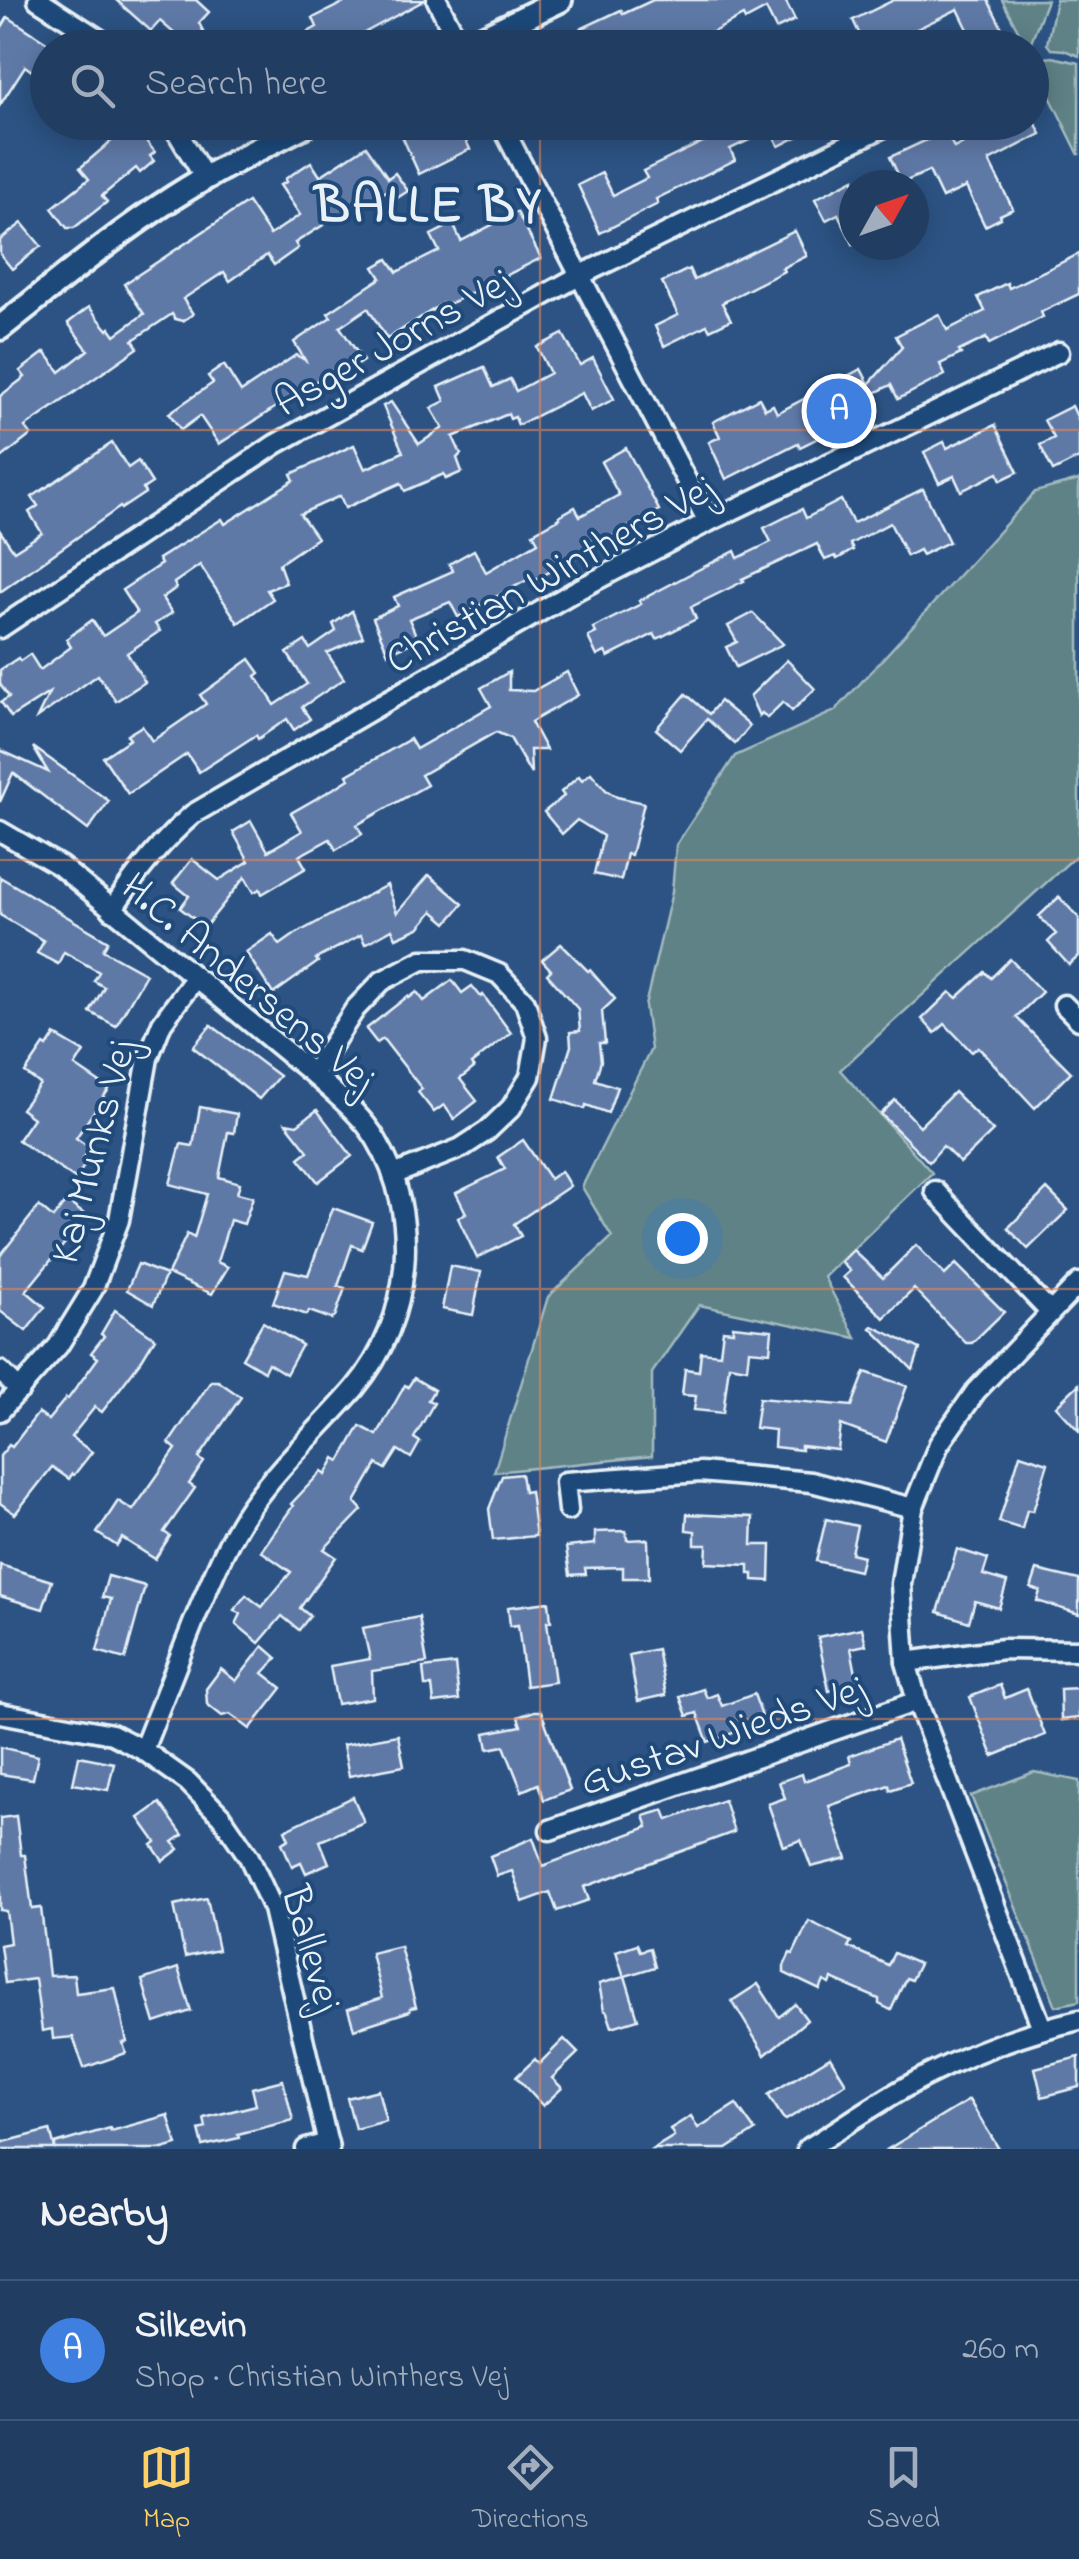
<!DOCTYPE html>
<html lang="en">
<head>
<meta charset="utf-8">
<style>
	:root { --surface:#213e62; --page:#294568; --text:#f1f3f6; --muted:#a2aebe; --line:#3e5777; --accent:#ffd166 }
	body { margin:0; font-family:"Indie Flower",sans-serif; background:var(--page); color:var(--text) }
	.compass { position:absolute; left:839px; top:170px; width:90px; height:90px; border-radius:50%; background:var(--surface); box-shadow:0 5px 25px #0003; rotate:50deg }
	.you { position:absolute; left:682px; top:1238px; width:35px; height:35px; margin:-25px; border:8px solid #fff; border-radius:50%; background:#1a73e8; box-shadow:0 0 0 15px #1a73e833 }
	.badge { display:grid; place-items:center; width:65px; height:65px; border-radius:50%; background:var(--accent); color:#fff; font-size:32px; font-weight:700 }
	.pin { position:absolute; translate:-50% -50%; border:5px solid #fff; box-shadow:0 2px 10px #0006 }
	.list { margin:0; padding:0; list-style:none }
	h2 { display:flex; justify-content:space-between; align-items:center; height:130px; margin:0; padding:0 40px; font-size:42px }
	h2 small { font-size:32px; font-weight:400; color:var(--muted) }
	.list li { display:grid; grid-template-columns:65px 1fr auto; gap:30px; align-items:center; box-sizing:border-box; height:140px; padding:0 40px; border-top:2px solid var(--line) }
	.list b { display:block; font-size:38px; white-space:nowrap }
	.list p { margin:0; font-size:32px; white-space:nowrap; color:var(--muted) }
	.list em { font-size:32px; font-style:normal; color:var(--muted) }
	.icon { flex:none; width:55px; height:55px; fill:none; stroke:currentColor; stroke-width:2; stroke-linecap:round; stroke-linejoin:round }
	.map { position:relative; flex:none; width:1079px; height:2149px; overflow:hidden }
	.search { position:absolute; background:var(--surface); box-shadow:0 5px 25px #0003; left:30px; right:30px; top:30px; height:110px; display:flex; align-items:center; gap:25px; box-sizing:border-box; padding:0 35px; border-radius:55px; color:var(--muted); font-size:38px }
	.sheet { height:270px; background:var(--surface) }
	nav { display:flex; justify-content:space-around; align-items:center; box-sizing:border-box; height:140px; border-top:2px solid var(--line); background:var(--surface); font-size:28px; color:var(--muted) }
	nav a { display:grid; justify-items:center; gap:5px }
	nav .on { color:var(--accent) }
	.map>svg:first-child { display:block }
	.green { fill:#5e8286; stroke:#a3babf; stroke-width:2.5 }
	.building { fill:#5f79a7; stroke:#e8f1f8; stroke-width:2.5 }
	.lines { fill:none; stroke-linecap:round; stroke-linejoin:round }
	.minor-casing { stroke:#e8f1f8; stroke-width:25 }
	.tertiary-casing { stroke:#e8f1f8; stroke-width:30 }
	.minor { stroke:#1f4a7a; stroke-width:18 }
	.tertiary { stroke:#1f4a7a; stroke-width:22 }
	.grid { fill:none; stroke:#e88753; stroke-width:2.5; stroke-opacity:0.55 }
	.labels { text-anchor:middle; stroke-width:8; stroke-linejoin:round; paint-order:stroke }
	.street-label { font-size:42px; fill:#e8f1f8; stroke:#1f4a7a }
	.district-label { font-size:52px; font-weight:bold; letter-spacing:2.5px; fill:#e8f1f8; stroke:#1f4a7a }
</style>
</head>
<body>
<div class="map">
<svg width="1079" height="2149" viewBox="0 0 1079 2149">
	<rect width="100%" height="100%" fill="#2c5383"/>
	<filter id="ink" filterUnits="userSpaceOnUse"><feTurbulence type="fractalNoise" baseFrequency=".01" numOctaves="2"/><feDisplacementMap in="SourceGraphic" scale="20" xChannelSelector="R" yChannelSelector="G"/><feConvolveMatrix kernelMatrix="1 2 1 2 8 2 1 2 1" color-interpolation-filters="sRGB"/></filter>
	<g filter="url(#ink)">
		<g class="green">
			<polygon points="1002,0 1047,0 1029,47 1027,47"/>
			<polygon points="1056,0 1078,0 1079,56 1064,50 1051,49 1047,44"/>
			<polygon points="1052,57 1079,63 1079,155 1032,60"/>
			<polygon points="1079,480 1079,853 840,1070 932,1173 824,1277 856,1338 699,1305 652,1373 652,1456 494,1472 548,1297 612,1237 582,1187 651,1049 645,1006 672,892 676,845 735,756 835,711 1035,492"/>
			<polygon points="1034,1772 1079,1781 1079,2001 1056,2006 971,1796"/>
		</g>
		<g class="building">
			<polygon points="116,0 196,0 209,12 199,23 212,48 191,48 160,21 151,31"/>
			<polygon points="349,0 425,0 364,33 371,48 279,48 317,27 313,18"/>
			<polygon points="653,0 785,0 795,20 776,29 766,9 745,20 743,16 683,48 587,48 578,30 621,10 623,14"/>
			<polygon points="894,0 988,0 1012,48 977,48 958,9 911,32 912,35 899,42 901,48 866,48 853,20"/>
			<polygon points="8,17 48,43 48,83 25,66 0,105 0,30"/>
			<polygon points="104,122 130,122 155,152 150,156 154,161 140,173 136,168 102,196 107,202 74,228 67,228 52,208 89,179 80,168 116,137"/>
			<polygon points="427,122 456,122 470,149 419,174 402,136"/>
			<polygon points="722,122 826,122 779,146 770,130 730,149 735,160 656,199 658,204 600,233 578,185 602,173 613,195 647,178 643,171 707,140 703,132"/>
			<polygon points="1002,122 1035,122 1041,134 989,161 1013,209 1000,215 1001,218 985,226 966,187 942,198 929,171 902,183 890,157 946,131 954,148"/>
			<polygon points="366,146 388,178 395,173 408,191 394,200 388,190 347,217 344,212 295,243 298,248 274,265 267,255 230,281 224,272 183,299 193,314 183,321 175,319 172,314 133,340 138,348 25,427 31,435 0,459 0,396 25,377 20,371 45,352 60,372 88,350 68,323 89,307 108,330 110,328 115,335 144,314 124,284 248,202 270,235 300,215 280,185 286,182 285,179 311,162 320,176"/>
			<polygon points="854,179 854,246 838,214 826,220 815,199"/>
			<polygon points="517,212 541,258 443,307 442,304 387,339 368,308 340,327 363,361 339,377 333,370 219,444 200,416 181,430 169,413 213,383 208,376 224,365 241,392 296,355 305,360 294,342 331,317 328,313 381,278 374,267 388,259 397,272 439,251 431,235 453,224 461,241"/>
			<polygon points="22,223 41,246 12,269 0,254 0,240"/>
			<polygon points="795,231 807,256 782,268 784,271 722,303 731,320 710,330 707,325 664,346 655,326 678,315 662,282 689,269 694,280"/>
			<polygon points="1079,254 1079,294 1041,312 1043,317 989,344 986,338 959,351 961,354 940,364 945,375 898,399 891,385 851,405 858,418 800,447 798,443 726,479 709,442 720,437 713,422 759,398 765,409 773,405 777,413 861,369 869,384 902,347 896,336 939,314 947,330 985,311 978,297 1007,283 1009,288"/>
			<polygon points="563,334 580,365 593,358 614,399 591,411 582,393 518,425 515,417 510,419 508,414 453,437 461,454 457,458 462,472 446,479 444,474 405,491 401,483 345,508 340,496 300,514 317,538 279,564 286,583 267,590 273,599 238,623 200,565 174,583 176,588 162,598 172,613 155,624 160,631 127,653 145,682 116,701 98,675 37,718 49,693 11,717 1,702 9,697 0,684 0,670 18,658 20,661 30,654 40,670 71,647 66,639 92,620 103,636 137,613 122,590 161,564 158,559 222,519 225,524 294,480 291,474 354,445 365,469 403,452 383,406 391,402 419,444 443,428 431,408 445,401 439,387 484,367 493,387 510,379 516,391 550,373 537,347"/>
			<polygon points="1072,406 1079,421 1079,458 1053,471 1040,445 1054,438 1044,420"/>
			<polygon points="995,425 1018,472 1001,480 998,473 961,491 954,476 939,483 924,452 944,442 947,448"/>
			<polygon points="112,443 128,468 138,461 152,483 143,489 145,493 121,509 120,507 0,592 0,531 14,551 42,533 29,512 38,506 32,497"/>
			<polygon points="626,448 659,510 535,580 533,577 458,617 450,602 409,619 418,640 388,653 373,618 398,606 394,597 453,571 449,564 474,550 486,572 538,542 533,533 560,518 559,516 575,507 580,516 619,495 601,462"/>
			<polygon points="923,489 949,542 922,555 919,550 907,556 890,523 850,544 853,550 837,559 835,556 825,560 817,544 742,579 744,581 691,607 696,619 657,639 654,634 608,657 605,652 597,656 588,637 596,633 593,628 641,604 639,601 690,574 735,551 738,558 771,542 764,528 802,509 806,518 841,500 853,523"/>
			<polygon points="352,611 363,637 327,653 344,679 302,707 310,719 294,730 287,719 258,739 256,735 199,772 187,754 128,794 103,757 130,739 127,735 142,726 152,741 206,704 200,695 250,659 260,673 256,676 275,705 307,684 287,653 305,641 310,649 336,631 333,624"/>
			<polygon points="753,613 783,644 736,667 726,647 737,642 728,626"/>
			<polygon points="787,660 815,689 792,711 783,702 767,718 762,713 759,716 750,696"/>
			<polygon points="509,672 509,690 533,691 567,672 578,695 531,722 546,750 530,750 531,774 510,738 496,732 421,775 427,785 357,825 362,834 336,850 330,839 299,856 306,868 262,894 260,889 254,892 245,877 205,927 180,908 189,896 173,883 192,859 219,880 249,861 233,832 251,821 268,851 302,831 291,813 338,786 349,779 347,775 410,739 416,749 491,706 481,688"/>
			<polygon points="686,694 709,714 720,701 750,726 735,744 707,719 680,750 656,729"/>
			<polygon points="33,747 109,801 88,830 13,773 0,802 0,750 48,772"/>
			<polygon points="591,773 606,790 617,797 644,803 631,855 627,854 621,880 594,874 603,836 577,820 562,834 544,812 564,796 561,792 579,776 582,780"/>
			<polygon points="429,875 463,904 447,923 433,911 419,928 396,938 392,929 365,944 361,935 316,959 318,962 273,994 246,952 272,934 280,945 297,933 387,885 397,913"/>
			<polygon points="0,877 108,941 103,950 146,974 116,1026 90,1012 104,987 94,981 99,972 64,952 58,964 37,953 44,941 0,915"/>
			<polygon points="1059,897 1079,918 1079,956 1069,965 1048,942 1056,934 1039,916"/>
			<polygon points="561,944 588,971 590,970 615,999 602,1011 605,1043 599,1043 601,1061 595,1080 617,1087 608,1113 586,1105 585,1109 554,1099 571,1046 570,1032 580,1031 578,1009 547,974 551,970 542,960"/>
			<polygon points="1010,959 1042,992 1016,1017 1071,1072 1035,1108 978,1047 972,1052 945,1024 935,1033 922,1019 950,992 957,998 985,972 991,978"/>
			<polygon points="452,980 462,993 472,986 481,997 483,995 511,1033 471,1064 474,1068 460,1079 477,1101 454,1119 444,1105 434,1112 418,1092 422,1089 383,1039 377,1043 366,1029 408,996 409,998 417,992 424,1001"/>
			<polygon points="211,1025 279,1076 259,1099 193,1047"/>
			<polygon points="55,1035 84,1052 75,1066 109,1089 76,1138 90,1148 83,1159 87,1162 75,1179 18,1140 33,1118 21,1109 40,1084 25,1073 44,1045 47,1047"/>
			<polygon points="954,1092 993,1131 960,1163 943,1146 929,1162 881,1114 895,1100 920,1126"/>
			<polygon points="200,1107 237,1114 234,1133 228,1132 219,1177 240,1183 237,1193 253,1197 244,1224 230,1220 217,1262 228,1267 212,1294 168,1274 187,1234 194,1238 207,1194 170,1184 181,1144 193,1146"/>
			<polygon points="317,1110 352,1156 318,1182 299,1158 308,1151 286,1123 297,1125"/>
			<polygon points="523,1140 550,1179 561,1171 570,1186 514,1224 521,1236 477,1258 458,1218 466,1213 456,1193 505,1169 498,1157"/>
			<polygon points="1047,1189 1068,1210 1028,1249 1008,1228"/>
			<polygon points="66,1201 87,1216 26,1291 45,1307 26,1331 0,1311 0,1256 39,1206 53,1218"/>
			<polygon points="333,1208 372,1222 362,1249 352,1245 338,1286 345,1288 335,1317 332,1319 309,1311 307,1315 273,1303 285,1270 308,1275"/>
			<polygon points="916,1245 945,1275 956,1264 1004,1312 972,1343 966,1343 914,1289 884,1318 843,1277 850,1271 841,1262 853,1250 883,1278"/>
			<polygon points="138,1264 166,1275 153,1305 127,1290"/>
			<polygon points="450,1266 481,1272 473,1315 442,1309"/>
			<polygon points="115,1310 155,1338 143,1358 102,1412 95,1407 71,1437 92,1452 74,1475 72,1474 69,1479 52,1467 15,1514 0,1503 0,1456 9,1445 12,1447 38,1413 48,1420 66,1398 68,1399 98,1358 91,1353 104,1336 101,1334"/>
			<polygon points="263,1322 302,1345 286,1374 268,1363 264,1371 242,1358"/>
			<polygon points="733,1326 772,1330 770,1352 749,1350 747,1368 729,1365 723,1413 694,1410 696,1396 682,1395 685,1369 699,1371 701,1352 720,1354 723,1330 733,1331"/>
			<polygon points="873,1326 920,1349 913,1370 871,1328"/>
			<polygon points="865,1372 907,1386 886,1442 841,1425 838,1450 801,1446 801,1450 774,1447 775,1430 755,1428 759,1398 852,1406"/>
			<polygon points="414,1378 434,1390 428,1400 434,1403 414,1438 420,1442 411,1458 398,1450 386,1469 377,1464 355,1502 362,1510 324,1549 336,1557 300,1608 310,1616 299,1630 282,1616 259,1643 236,1624 241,1614 234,1610 246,1595 262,1607 291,1572 261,1551 293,1506 291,1504 322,1471 326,1475 335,1458 340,1461 360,1426 377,1435 405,1385 408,1387"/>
			<polygon points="211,1381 218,1381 241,1397 199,1458 204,1462 189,1484 195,1488 164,1532 170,1536 155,1559 122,1538 117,1546 97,1533 118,1501 133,1510 176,1449 169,1443"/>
			<polygon points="1079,1384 1079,1431 1056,1406"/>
			<polygon points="1020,1454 1048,1463 1033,1511 1027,1510 1022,1529 999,1522"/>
			<polygon points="521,1474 524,1492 530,1491 536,1536 493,1540 489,1509 502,1476"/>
			<polygon points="687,1514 753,1517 752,1545 771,1545 770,1581 753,1580 753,1574 749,1574 749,1565 706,1563 707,1545 695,1545 695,1531 686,1530"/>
			<polygon points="826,1519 857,1526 851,1553 863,1556 859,1571 816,1561"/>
			<polygon points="626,1531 627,1540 648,1539 649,1578 623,1578 623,1567 585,1568 586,1574 570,1575 566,1547 595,1544 595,1532"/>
			<polygon points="957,1549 988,1559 983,1575 1007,1582 999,1608 975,1601 969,1622 938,1612"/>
			<polygon points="0,1565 52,1581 43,1609 0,1596"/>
			<polygon points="1037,1570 1079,1580 1079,1614 1037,1601 1040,1591 1031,1588"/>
			<polygon points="108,1576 145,1586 125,1659 97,1651 111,1599 102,1597"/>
			<polygon points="549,1602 551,1621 547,1622 555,1682 526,1686 518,1625 510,1626 508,1607"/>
			<polygon points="419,1617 427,1663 372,1671 373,1698 337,1704 330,1666 370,1659 363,1628"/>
			<polygon points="862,1628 866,1645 851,1648 858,1684 829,1691 818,1637"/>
			<polygon points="263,1646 277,1658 263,1673 282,1688 250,1729 230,1714 222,1716 207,1704 206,1689 221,1669 236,1681"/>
			<polygon points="657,1649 666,1695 638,1701 629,1655"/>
			<polygon points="455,1664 459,1700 434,1703 432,1686 425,1686 423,1668"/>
			<polygon points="1000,1685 1005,1698 1027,1689 1045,1735 993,1756 970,1697"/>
			<polygon points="1079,1688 1079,1718 1061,1720 1060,1689"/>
			<polygon points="703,1689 707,1698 717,1694 722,1706 754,1694 764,1722 708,1742 697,1713 687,1716 680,1697"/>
			<polygon points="534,1711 541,1711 570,1790 544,1800 538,1784 522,1791 504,1746 488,1749 485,1733 521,1726 518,1717"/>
			<polygon points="398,1735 404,1766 349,1776 343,1745"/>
			<polygon points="896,1739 911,1783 890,1790 889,1785 829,1806 847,1858 811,1867 801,1840 783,1846 768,1804 785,1798 779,1782 802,1774 804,1781 851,1764 849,1756"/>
			<polygon points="0,1747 38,1756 33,1779 0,1774"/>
			<polygon points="79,1756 114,1763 108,1790 73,1784"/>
			<polygon points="353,1797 364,1822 320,1841 329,1863 306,1873 301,1862 292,1866 282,1843 289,1839 285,1830"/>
			<polygon points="724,1800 734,1832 584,1887 589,1900 557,1911 550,1892 523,1902 512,1871 497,1876 490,1856 533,1838 543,1866 648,1827 644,1816 664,1810 668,1820"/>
			<polygon points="160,1803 183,1835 173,1842 179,1849 163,1861 152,1845 156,1842 139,1818"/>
			<polygon points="16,1816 21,1855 25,1855 32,1909 41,1908 49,1976 74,1975 76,1993 115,1988 127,2042 123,2043 126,2053 84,2068 73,2037 53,2039 52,2029 42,2031 35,1979 5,1983 0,1945 10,1943 6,1911 0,1910 0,1818"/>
			<polygon points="207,1898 218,1950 185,1957 174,1905"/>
			<polygon points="809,1921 851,1942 848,1947 888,1965 894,1953 919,1964 911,1980 906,1978 891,2010 879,2004 879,1999 832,1979 830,1984 824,1981 820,1990 784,1973 784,1966 790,1953 793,1954"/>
			<polygon points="637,1944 640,1951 650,1948 655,1967 625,1976 638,2019 612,2027 607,2012 604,2010 599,1984 624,1977 616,1951"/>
			<polygon points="400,1946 416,2007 410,2008 410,2011 354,2029 348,2009 382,1998 371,1953"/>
			<polygon points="178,1968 191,2011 155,2023 142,1980"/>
			<polygon points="758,1984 779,2017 795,2004 807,2020 765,2055 732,2001"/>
			<polygon points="564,2039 578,2053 552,2078 562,2088 543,2106 516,2077 535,2059 539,2064"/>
			<polygon points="830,2057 846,2083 786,2120 783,2118 768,2095"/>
			<polygon points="1079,2057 1079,2087 1042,2097 1035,2068"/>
			<polygon points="283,2080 293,2120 238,2134 239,2138 203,2146 199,2130 206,2128 204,2118 256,2105 252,2088"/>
			<polygon points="378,2090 386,2121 355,2129 347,2098"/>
			<polygon points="969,2100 999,2149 888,2149"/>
			<polygon points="736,2104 755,2131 727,2149 653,2149 674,2136 670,2129 691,2116 698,2128"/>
			<polygon points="168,2115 177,2145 163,2149 55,2149 55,2144 110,2128 111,2131"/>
			<polygon points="50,2130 55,2149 0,2149 0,2143"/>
		</g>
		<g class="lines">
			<defs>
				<g id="minor">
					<polyline points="38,0 113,48"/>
					<polyline points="437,0 461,48"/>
					<polyline points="171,122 205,178"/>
					<polyline points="500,122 708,522"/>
					<polyline points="0,628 276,444 579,276 894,122"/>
					<path d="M0,831l60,35 253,208c22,20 47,39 63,65 46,76 36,181 -21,249 -34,40 -74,75 -105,119 -23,33 -38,72 -54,109 -18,45 -35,89 -53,134"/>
					<path d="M112,910c23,-36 50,-69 81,-96l384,-224 131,-68 351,-170"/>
					<polyline points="1064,1005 1079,1020"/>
					<polyline points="313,1074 355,1009 382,981 422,960 465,960 499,974 525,1002 537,1038 530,1077 511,1108 487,1131 461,1148 393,1175"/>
					<polyline points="935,1191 1050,1312"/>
					<polyline points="0,1371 20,1390"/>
					<polyline points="0,1411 58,1346 93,1289 119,1220 148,1058 162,1023 195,978"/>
					<polyline points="568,1510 565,1482 700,1472 811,1482 913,1508"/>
					<polyline points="906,1662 1003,1649 1079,1650"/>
					<polyline points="0,1713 112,1734 143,1750 188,1782 221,1816 249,1857 273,1909 329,2149"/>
					<polyline points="550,1830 917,1701"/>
					<polyline points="1042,2028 917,1701 906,1662 901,1584 913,1508 939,1444 976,1391 1079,1283"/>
					<polyline points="306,2149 328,2143"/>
					<path d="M807,2149c39,-24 78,-52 119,-73 49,-25 100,-44 153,-56"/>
				</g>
				<g id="tertiary">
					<polyline points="462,48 560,0"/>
					<path d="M0,328c57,-45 113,-92 174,-131 44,-28 90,-51 137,-75"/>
				</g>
			</defs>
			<use href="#minor" class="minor-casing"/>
			<use href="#tertiary" class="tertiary-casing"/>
			<use href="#minor" class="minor"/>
			<use href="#tertiary" class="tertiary"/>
		</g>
	</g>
	<path class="grid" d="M540,0v48M540,122v2027M0,430h1079M0,860h1079M0,1289h1079M0,1719h1079"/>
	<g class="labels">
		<g class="street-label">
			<text transform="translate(392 340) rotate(-29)" y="15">Asger Jorns Vej</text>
			<text transform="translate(549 572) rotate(-29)" y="15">Christian Winthers Vej</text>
			<text transform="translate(250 981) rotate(40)" y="15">H.C. Andersens Vej</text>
			<text transform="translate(91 1151) rotate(-75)" y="15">Kaj Munks Vej</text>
			<text transform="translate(722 1733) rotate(-19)" y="15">Gustav Wieds Vej</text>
			<text transform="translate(314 1948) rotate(74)" y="15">Ballevej</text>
		</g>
		<g class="district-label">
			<text x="429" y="221">BALLE BY</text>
		</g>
	</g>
</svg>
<svg class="compass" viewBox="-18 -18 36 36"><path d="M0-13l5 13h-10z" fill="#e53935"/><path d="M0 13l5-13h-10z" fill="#a2aebe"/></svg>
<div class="you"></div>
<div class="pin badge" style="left:839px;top:411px;background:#3f7fe0">A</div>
<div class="search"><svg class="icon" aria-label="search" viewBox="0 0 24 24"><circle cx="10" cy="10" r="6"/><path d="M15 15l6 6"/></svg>Search here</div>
</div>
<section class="sheet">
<h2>Nearby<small></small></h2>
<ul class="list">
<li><span class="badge" style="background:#3f7fe0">A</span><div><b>Silkevin</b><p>Shop · Christian Winthers Vej</p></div><em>260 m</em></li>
</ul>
</section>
<nav>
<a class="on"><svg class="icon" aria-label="map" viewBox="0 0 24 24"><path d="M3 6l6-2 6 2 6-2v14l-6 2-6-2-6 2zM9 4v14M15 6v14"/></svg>Map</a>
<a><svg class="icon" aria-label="directions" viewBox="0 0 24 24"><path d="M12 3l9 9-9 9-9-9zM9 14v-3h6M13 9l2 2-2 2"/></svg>Directions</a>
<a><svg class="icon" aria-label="saved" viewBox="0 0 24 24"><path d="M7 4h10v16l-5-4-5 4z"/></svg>Saved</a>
</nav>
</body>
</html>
